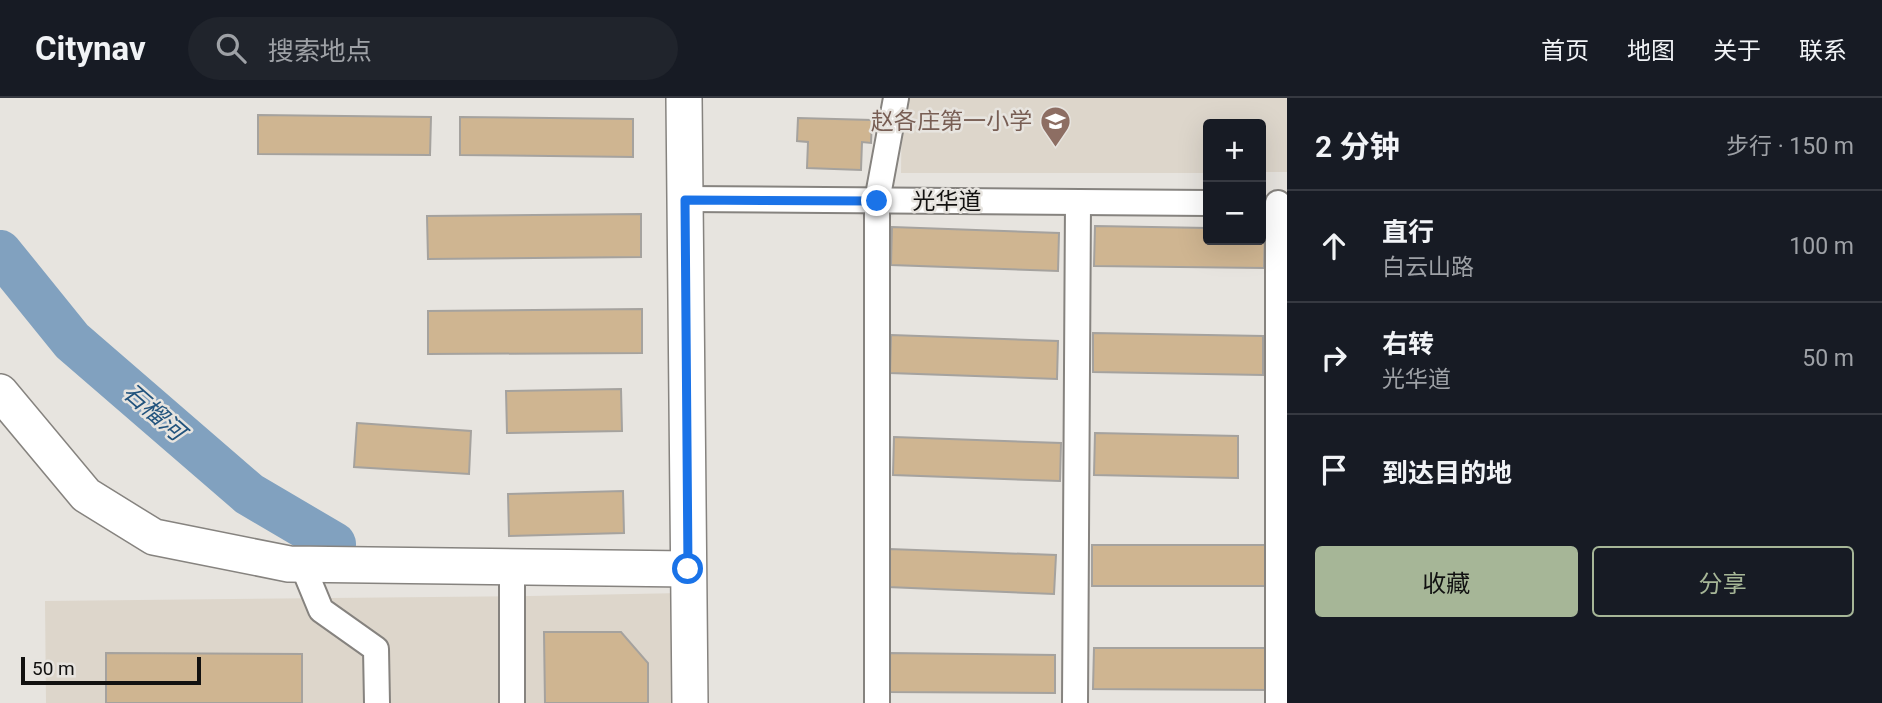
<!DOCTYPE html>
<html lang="zh">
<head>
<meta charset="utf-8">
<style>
	:root { --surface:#171b24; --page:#20242c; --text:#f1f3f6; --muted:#9ea1a6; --line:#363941; --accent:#a6b697 }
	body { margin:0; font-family:Roboto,"Noto Sans SC",sans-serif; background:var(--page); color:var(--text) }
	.controls { position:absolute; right:21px; top:21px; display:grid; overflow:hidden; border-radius:7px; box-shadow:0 7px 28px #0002 }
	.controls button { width:63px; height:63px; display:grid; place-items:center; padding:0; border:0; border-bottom:2px solid var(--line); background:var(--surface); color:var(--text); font:35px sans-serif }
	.scale { position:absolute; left:21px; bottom:18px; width:180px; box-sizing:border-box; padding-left:7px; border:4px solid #121110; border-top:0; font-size:19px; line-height:24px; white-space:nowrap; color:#121110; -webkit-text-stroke:5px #e7e4df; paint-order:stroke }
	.stop { position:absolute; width:21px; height:21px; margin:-16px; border:5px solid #1a73e8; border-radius:50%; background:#fff }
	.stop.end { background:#1a73e8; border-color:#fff; box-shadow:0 2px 7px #0008 }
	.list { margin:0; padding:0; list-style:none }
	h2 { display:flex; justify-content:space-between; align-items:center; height:91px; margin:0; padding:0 28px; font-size:30px }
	h2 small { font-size:23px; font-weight:400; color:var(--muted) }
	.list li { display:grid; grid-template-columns:46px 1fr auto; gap:21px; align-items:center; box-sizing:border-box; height:112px; padding:0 28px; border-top:2px solid var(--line) }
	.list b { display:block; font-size:26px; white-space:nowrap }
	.list p { margin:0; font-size:23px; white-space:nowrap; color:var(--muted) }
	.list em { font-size:23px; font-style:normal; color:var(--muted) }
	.actions { display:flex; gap:14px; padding:21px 28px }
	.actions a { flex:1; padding:16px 0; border:2px solid var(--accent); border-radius:7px; text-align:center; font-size:24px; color:var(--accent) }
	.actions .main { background:var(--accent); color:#111 }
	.icon { flex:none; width:38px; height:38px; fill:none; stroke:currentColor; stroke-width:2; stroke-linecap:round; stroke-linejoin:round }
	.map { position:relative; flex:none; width:1287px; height:605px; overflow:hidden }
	header { display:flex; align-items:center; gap:42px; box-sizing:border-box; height:98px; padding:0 35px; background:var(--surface); border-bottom:2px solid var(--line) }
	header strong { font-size:33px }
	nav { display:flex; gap:38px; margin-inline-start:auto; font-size:24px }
	.search { width:490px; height:63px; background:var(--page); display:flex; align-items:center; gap:18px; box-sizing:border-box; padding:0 24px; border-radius:38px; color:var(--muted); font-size:26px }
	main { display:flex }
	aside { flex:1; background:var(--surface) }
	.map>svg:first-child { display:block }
	.built { fill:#ddd6cb }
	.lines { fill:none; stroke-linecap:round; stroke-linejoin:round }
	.river { stroke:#81a1bf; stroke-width:44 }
	.building { fill:#cfb591; stroke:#a5a29e; stroke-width:2 }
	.street-casing { stroke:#86837f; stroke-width:28 }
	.secondary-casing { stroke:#86837f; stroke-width:38 }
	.street { stroke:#fff; stroke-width:24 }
	.secondary { stroke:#fff; stroke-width:35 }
	.route { stroke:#1a73e8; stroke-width:9 }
	.labels { text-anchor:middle; stroke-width:5; stroke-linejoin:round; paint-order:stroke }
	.education-label { font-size:23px; fill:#785e54; stroke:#e7e4df; text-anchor:end }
	.street-label { font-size:23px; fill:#121110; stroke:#e7e4df }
	.water-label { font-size:24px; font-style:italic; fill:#21537d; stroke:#e7e4df }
</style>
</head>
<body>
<header>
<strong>Citynav</strong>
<div class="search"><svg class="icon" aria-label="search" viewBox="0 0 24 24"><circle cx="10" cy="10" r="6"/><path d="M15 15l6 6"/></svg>搜索地点</div>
<nav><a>首页</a><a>地图</a><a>关于</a><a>联系</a></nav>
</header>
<main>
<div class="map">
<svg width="1287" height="605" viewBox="0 0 1287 605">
	<rect width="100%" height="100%" fill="#e7e4df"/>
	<g class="built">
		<polygon points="902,0 1287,0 1287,74 1261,74 1261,26 1208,26 1208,75 901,75"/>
		<polygon points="683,495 683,605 46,605 45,503 530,498"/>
	</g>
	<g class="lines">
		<polyline class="river" points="0,154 72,243 249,396 334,446"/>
	</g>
	<g class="building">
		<polygon points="258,17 431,19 430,57 258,56"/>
		<polygon points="460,19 633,21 633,59 460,57"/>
		<polygon points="798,20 872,22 871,45 862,44 861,72 807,70 808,44 797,43"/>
		<polygon points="641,116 641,159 428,161 427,118"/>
		<polygon points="1095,128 1208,130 1208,142 1261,142 1261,131 1265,131 1264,170 1094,168"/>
		<polygon points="892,129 1059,135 1058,173 891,167"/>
		<polygon points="642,211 642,255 428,256 428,213"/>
		<polygon points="1093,235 1263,238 1263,277 1093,274"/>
		<polygon points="891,237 1058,243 1057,281 890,275"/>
		<polygon points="621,291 622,333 507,335 506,293"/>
		<polygon points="357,325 471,333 469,376 354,369"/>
		<polygon points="1095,335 1238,338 1238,380 1094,377"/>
		<polygon points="894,339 1061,345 1060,383 893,377"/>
		<polygon points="623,393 624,435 509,438 508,396"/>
		<rect x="1092" y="447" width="175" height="41"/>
		<polygon points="889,451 1056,457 1054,496 888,489"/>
		<polygon points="544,534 621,534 648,565 648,605 545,605"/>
		<polygon points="1094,550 1268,550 1268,592 1093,591"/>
		<polygon points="106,555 302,556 302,605 106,605"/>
		<polygon points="888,555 1055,557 1055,595 888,594"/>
	</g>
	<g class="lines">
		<defs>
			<g id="street">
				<polyline points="685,101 1208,105"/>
				<polyline points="1278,105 1278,605"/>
				<polyline points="302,466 321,512 376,551 377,605"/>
				<polyline points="512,605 512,468"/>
				<polyline points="877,605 877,103 896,0"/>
				<polyline points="1075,605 1078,104"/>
			</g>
			<g id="secondary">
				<polyline points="684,0 690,605"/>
				<polyline points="0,294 86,397 154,439 289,466 688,471"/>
			</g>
		</defs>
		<use href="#street" class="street-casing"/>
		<use href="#secondary" class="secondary-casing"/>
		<use href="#street" class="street"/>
		<use href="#secondary" class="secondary"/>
	</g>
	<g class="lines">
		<polyline class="route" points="688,471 685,102 877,103"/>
	</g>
	<defs>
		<symbol id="school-pin" viewBox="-11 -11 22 30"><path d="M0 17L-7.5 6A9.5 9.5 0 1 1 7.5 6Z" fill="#8d6e63" stroke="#e7e4df"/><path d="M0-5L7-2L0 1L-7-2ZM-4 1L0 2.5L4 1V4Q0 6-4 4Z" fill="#fff"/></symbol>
	</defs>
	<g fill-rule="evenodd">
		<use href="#school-pin" x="1038" y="6" width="35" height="47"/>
	</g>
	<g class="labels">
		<g class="education-label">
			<text x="1032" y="31">赵各庄第一小学</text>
		</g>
		<g class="street-label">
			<text x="947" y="111">光华道</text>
		</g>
		<g class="water-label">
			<text transform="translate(154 314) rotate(41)" y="8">石榴河</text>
		</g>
	</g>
</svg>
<div class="controls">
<button>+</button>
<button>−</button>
</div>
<div class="scale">50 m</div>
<div class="stop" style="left:688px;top:471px"></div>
<div class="stop end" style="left:877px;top:103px"></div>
</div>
<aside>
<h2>2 分钟<small>步行 · 150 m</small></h2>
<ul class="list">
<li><svg class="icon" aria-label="ahead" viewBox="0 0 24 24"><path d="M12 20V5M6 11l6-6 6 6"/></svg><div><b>直行</b><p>白云山路</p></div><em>100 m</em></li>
<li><svg class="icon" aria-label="right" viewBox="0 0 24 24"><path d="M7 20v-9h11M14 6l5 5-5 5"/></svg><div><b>右转</b><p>光华道</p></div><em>50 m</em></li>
<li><svg class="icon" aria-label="arrive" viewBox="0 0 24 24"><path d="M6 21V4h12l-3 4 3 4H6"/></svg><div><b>到达目的地</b></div></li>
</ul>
<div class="actions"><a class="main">收藏</a><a>分享</a></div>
</aside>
</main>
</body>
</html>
